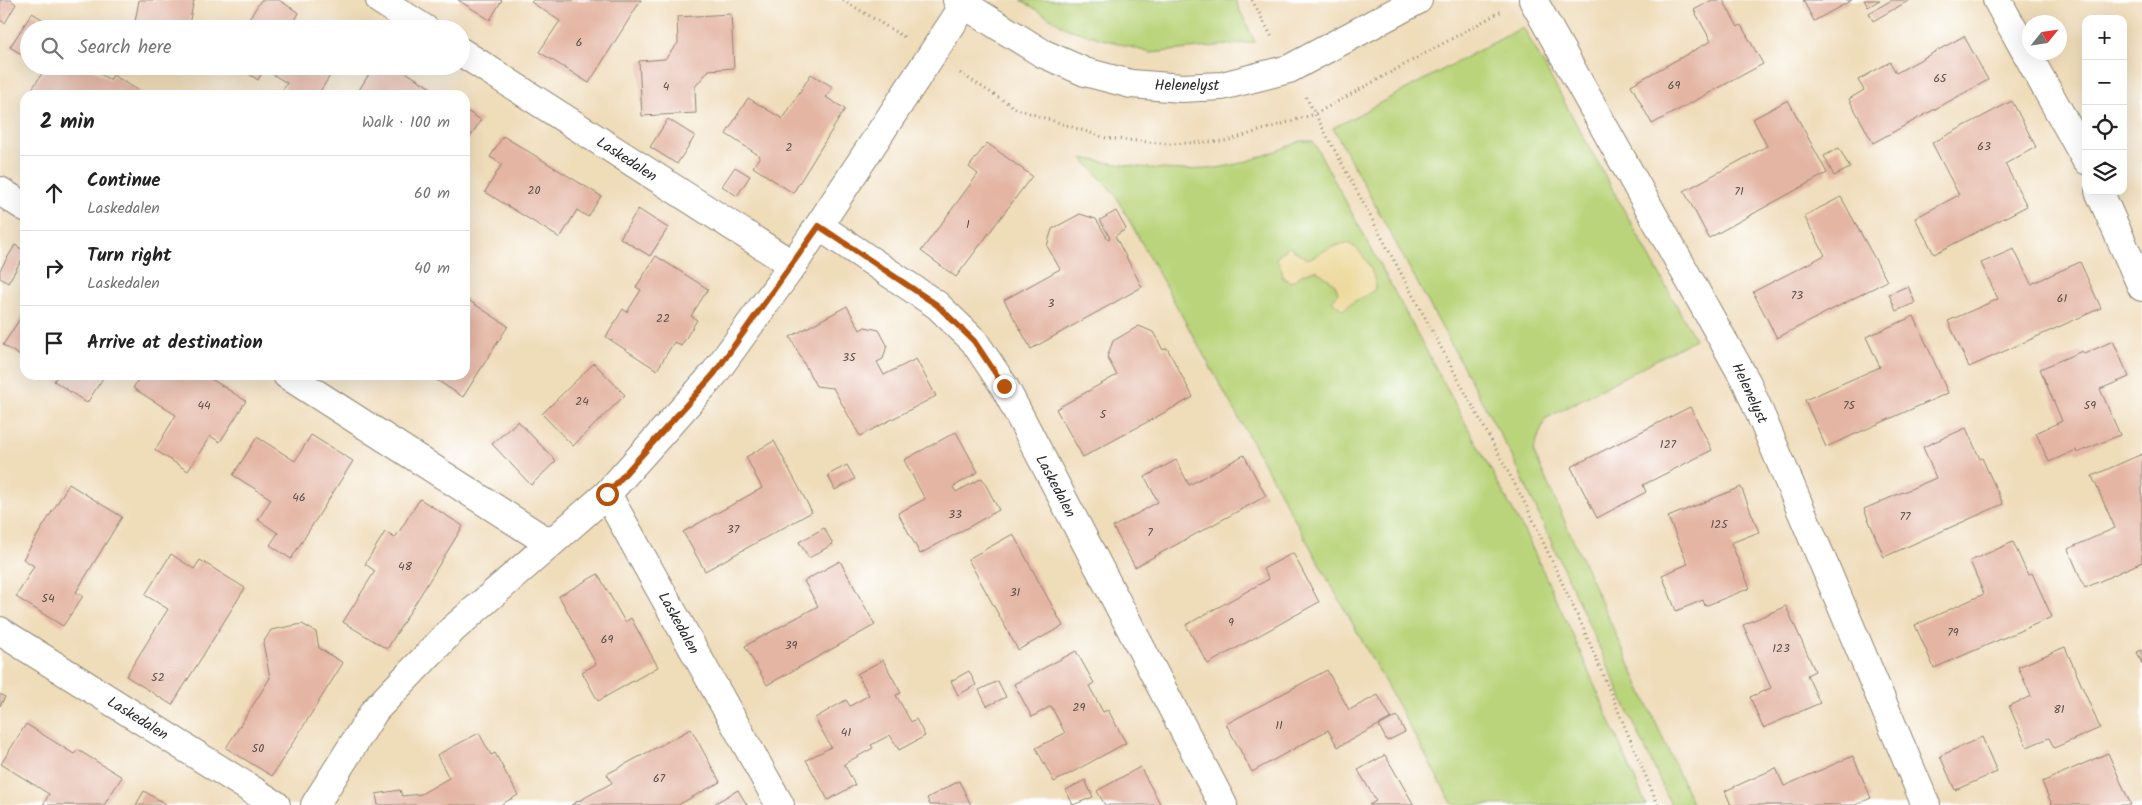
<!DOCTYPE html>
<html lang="en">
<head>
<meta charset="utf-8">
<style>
	:root { --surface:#fff; --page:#f6f6f6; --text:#222; --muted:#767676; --line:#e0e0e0 }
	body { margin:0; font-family:Kalam,sans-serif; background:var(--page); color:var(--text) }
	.controls { position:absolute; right:15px; top:15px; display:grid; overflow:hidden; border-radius:10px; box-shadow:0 5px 20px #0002 }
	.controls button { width:45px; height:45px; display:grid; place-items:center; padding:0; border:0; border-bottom:1px solid var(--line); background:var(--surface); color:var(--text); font:25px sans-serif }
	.compass { position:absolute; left:2022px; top:15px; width:45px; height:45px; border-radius:50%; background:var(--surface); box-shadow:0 5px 20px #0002; rotate:60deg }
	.stop { position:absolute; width:15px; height:15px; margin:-11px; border:4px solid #b45309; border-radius:50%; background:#fff }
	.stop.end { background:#b45309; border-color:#fff; box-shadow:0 1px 5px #0008 }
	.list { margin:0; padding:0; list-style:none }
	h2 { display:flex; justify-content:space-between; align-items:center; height:65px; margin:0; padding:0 20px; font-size:21px }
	h2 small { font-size:16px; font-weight:400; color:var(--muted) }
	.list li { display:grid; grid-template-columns:32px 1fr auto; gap:15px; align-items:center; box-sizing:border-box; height:75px; padding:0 20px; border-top:1px solid var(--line) }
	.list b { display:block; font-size:19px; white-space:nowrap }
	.list p { margin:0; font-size:16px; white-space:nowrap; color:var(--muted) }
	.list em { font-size:16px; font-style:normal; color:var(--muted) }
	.icon { flex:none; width:28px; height:28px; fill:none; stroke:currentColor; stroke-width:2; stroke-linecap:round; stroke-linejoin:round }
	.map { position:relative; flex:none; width:2142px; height:805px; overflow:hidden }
	.search { position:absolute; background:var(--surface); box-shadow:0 5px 20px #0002; left:20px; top:20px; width:450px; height:55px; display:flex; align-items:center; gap:12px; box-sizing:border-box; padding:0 18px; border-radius:28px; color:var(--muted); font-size:19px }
	.panel { position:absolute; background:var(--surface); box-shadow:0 5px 20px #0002; left:20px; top:90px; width:450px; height:290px; border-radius:15px }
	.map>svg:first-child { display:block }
	.green { fill:#b9d47a; stroke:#728052 }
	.sand { fill:#eeda9e; stroke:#8c8264 }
	.building { fill:#e4b5a3 }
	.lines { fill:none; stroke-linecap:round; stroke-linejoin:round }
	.minor-casing { stroke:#8d8472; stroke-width:30 }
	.path { stroke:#8d8472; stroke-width:3; stroke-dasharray:1 4; stroke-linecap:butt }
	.minor { stroke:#fff; stroke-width:28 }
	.route { stroke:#b45309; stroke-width:6 }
	.labels { text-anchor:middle; stroke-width:4; stroke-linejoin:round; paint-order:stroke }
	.number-label { font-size:12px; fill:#594e49 }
	.street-label { font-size:15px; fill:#2b2b2b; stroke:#fff }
</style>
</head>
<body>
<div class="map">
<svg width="2142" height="805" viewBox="0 0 2142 805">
	<rect width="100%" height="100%" fill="#fff"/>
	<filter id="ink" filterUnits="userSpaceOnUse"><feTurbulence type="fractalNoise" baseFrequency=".02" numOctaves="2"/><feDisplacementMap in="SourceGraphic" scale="10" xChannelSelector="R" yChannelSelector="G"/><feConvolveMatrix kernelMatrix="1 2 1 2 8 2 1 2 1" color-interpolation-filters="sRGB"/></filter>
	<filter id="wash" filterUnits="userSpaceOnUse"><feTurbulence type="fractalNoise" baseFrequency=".0096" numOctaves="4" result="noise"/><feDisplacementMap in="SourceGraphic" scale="20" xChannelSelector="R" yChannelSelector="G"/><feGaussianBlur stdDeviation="1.12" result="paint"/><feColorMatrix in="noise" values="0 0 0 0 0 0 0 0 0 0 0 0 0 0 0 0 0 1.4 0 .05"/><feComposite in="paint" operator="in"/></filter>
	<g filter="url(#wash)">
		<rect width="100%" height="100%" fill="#efdcb9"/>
		<g class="green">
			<polygon points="1021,0 1235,0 1255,42 1151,53 1068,29"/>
			<polygon points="1523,27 1695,339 1545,419 1533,451 1693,805 1671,805 1514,460 1333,128"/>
			<path d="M1301,141h12l213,394 46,98 74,172h-193l-339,-612 -32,-35c44,8 89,15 134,10 30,-4 58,-16 85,-27z"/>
		</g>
		<path class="sand" d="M1347,243c15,5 30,31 28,46 -10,9 -21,10 -32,21l-11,-9 6,-8 -3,-9 -19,-14 -13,4 -12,8 -8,-4 -1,-8 -6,-12 13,-11 18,12c15,-5 23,-14 40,-16z"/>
		<g id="blocks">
			<g class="building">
				<polygon points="0,0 11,0 16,4 5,23 0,20"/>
				<polygon points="139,0 194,0 188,29 145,29 134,27"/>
				<polygon points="261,0 279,0 299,13 290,29 243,29"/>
				<polygon points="458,0 502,0 490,20"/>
				<polygon points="533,0 641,0 589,83 539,52 560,21 531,2"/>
				<polygon points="1712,0 1723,0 1738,27 1741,25 1763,64 1652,124 1631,85 1711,41 1694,10"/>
				<polygon points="1803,0 1852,0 1814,21"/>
				<polygon points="1864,0 1880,0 1868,7"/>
				<polygon points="1892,0 1910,0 1873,21 1869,13"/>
				<polygon points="32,13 58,29 29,29 29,59 10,47"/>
				<polygon points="731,14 734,68 709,70 695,87 696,113 642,116 639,61 665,59 678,43 677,17"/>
				<polygon points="1964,36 1988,80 1873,143 1849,99 1864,90 1858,80 1890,62 1896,73"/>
				<polygon points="41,66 87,66 110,80 113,75 141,92 140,95 42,95 32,89 45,69"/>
				<polygon points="236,66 336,66 318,95 280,95 287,83 264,69 258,80"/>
				<polygon points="374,66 396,66 442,95 356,95"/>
				<polygon points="811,74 833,87 826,97 845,109 793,193 753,167 760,156 726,134 748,98 783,119"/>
				<polygon points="1788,100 1827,173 1709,238 1684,191 1767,146 1753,119"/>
				<polygon points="2012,101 2036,147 2005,164 2027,206 1934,254 1915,218 1959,195 1932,143"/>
				<polygon points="465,110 481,120 465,145"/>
				<polygon points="668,119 695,136 677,164 650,147"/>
				<polygon points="503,136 601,196 588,217 577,210 560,238 485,192 502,164 490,157"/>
				<polygon points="987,143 1032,176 956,277 921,251 978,174 969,167"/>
				<polygon points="1839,148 1850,168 1834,176 1824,156"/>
				<polygon points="735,167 750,176 737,196 722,186"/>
				<polygon points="1841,197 1887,281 1777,338 1753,292 1825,255 1804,216"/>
				<polygon points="638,209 668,228 650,256 620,238"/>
				<polygon points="1116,211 1126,229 1115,236 1142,287 1031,349 1004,300 1060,269 1047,246 1052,229 1080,214 1096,219 1108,239 1110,238 1100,220"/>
				<polygon points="15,245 25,251 25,254 8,283 0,278 0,270"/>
				<polygon points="2014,249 2031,284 2080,262 2101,308 1969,367 1948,321 1998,299 1981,263"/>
				<polygon points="656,256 708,289 691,316 697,320 681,346 674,342 657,370 606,337 623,309 627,312 641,290 636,287"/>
				<polygon points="1908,286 1915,303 1896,311 1889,294"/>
				<polygon points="465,298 508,326 463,397 429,375 465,375"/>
				<polygon points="847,306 860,330 865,327 879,330 887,345 883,359 877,362 884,375 916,359 936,396 860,436 833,388 816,386 790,337"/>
				<polygon points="25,311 25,359 3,345"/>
				<polygon points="1914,316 1948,393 1826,447 1805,400 1880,367 1866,337"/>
				<polygon points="1139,326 1153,332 1163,350 1167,348 1193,397 1083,457 1056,409 1117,375 1107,357 1113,341"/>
				<polygon points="2113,341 2129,377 2100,389 2120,435 2077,453 2076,450 2049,462 2036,433 2062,421 2040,369 2082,351 2084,354"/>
				<polygon points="594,363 625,395 573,446 542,414"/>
				<polygon points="58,375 105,375 87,403 54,381"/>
				<polygon points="141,375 205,375 246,401 220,442 210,436 188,471 155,450 176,415 133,388"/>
				<polygon points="1690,407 1712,450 1643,485 1646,492 1597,518 1571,467"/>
				<polygon points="518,421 556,461 531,485 492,444"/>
				<polygon points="1966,428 1980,459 1982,458 2003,504 1884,557 1864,509 1936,478 1923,447"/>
				<polygon points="956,432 978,472 953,487 956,492 982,478 999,510 920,554 898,513 925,499 904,460"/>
				<polygon points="311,435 353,461 291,559 270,545 278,533 258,520 271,499 233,475 257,437 295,461"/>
				<polygon points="774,441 812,512 705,571 683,532 762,488 746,457"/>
				<polygon points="2142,454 2142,562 2085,588 2068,549 2115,528 2092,476"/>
				<polygon points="1244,455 1266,496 1135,567 1113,527 1158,502 1145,477 1176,460 1189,485"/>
				<polygon points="847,465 855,479 835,490 828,475"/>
				<polygon points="69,484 122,517 76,592 83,596 63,626 16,597 34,566 23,559"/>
				<polygon points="1741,487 1759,532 1731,543 1750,588 1705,606 1703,600 1676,611 1662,575 1688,564 1668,517"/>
				<polygon points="420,499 463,526 387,649 343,622 375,571 365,564 385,532 395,538"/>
				<polygon points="824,528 833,544 809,558 799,542"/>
				<polygon points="1013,534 1063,626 1018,650 968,559"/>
				<polygon points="2013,542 2028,575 2032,573 2052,617 1934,668 1915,625 1984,594 1970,561"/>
				<polygon points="1293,553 1319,602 1208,664 1186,625 1269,579 1263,569"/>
				<polygon points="171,554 194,569 200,560 245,588 172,705 126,676 168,609 145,595"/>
				<polygon points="840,561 875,625 767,685 745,646 818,606 804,581"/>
				<polygon points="598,574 625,622 631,618 658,667 598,701 582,672 596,664 559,596"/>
				<polygon points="1786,606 1815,671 1807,675 1820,703 1763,728 1750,697 1771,688 1743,625"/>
				<polygon points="302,624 316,632 319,648 343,663 272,776 226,748 270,678 263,643 271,630"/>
				<polygon points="2065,647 2100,728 2054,748 2049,738 2027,747 2009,706 2031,696 2018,667"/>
				<polygon points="2142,650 2142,664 2137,652"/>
				<polygon points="1076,651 1094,683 1089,686 1103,712 1108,710 1126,743 1054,782 1036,748 1065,733 1051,706 1032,717 1014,684"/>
				<polygon points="883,660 901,693 896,695 911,722 916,719 925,736 899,750 890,735 871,745 873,748 844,764 855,785 828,800 806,760 831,747 815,718 846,700 850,706 869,695 857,674"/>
				<polygon points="1327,670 1349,710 1378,695 1391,718 1338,747 1328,730 1252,772 1226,724"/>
				<polygon points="969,671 976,685 958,695 951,681"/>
				<polygon points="998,681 1006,697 987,706 979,690"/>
				<polygon points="0,694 5,697 0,706"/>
				<polygon points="1397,716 1405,732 1387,741 1379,726"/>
				<polygon points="26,724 74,754 78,750 122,777 104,805 43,805 49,794 1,764"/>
				<polygon points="691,729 720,782 678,805 571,805 612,783 607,774"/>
				<polygon points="479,733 491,755 495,753 518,795 500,805 378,805 376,794 400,790 402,796 421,794 449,778 437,755"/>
				<polygon points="1982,737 1997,772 1955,790 1940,756"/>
				<polygon points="2108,753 2131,805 2052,805 2042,782"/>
				<polygon points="1385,755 1414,805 1369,805 1376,801 1358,770"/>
				<polygon points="1853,756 1871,798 1855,805 1731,805 1725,791 1776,768 1784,786"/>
				<polygon points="1140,767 1161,805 1105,805 1097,791"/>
				<polygon points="1085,780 1093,797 1073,805 1066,790"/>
				<polygon points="959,781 971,805 930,805 927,798"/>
				<polygon points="738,790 747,805 712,805"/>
				<polygon points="144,791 167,805 136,805"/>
			</g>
		</g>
	</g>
	<g filter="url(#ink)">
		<use href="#blocks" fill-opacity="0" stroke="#8d8472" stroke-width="1"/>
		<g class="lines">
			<defs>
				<g id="minor">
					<polyline points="380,0 425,29"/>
					<polyline points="957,0 1042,53 1085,72 1131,84 1182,88 1222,86 1289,69 1418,0"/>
					<polyline points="1533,0 1747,383 1926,805"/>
					<polyline points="1997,0 2086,160"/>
					<polyline points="461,52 793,265"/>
					<polyline points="0,191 25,207"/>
					<polyline points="2099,191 2142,287"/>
					<polyline points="819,226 937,305 974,341 1004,386 1223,805"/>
					<polyline points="287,375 549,543"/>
					<polyline points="607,494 780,805"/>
					<polyline points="0,631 276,805"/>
					<polyline points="315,805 375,710 453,629 607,494 714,374 793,265 965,4"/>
				</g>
			</defs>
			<use href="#minor" class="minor-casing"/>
			<g class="path">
				<polyline points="843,0 904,37"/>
				<polyline points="1252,0 1273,39"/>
				<polyline points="960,73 1017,109 1106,138 1169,144 1226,141 1315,114 1502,11"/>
				<polyline points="1306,97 1526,505 1584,630 1658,805"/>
			</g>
			<use href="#minor" class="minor"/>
		</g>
	</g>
	<g class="lines" filter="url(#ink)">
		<polyline class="route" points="607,494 714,374 819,226 937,305 974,341 1004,386"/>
	</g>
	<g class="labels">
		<g class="number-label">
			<text x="579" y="46">6</text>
			<text x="1940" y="82">65</text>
			<text x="1674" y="89">69</text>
			<text x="666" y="90">4</text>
			<text x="1984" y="150">63</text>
			<text x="789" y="151">2</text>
			<text x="534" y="194">20</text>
			<text x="1739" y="195">71</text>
			<text x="968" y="228">1</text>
			<text x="1797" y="299">73</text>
			<text x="2062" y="302">61</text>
			<text x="1051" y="307">3</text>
			<text x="663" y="322">22</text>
			<text x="849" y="361">35</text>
			<text x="582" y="405">24</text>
			<text x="204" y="409">44</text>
			<text x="1849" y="409">75</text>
			<text x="2090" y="409">59</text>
			<text x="1103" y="418">5</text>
			<text x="1668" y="448">127</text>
			<text x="299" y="501">46</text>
			<text x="955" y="518">33</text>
			<text x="1905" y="520">77</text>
			<text x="1719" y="528">125</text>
			<text x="733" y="533">37</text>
			<text x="1150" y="536">7</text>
			<text x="405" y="570">48</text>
			<text x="1015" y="596">31</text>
			<text x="48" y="602">54</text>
			<text x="1231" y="626">9</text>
			<text x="1953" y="636">79</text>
			<text x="607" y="643">69</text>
			<text x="791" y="649">39</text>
			<text x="1781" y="652">123</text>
			<text x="158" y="681">52</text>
			<text x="1079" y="711">29</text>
			<text x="2059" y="713">81</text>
			<text x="1279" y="729">11</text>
			<text x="846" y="736">41</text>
			<text x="258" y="752">50</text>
			<text x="659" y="782">67</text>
		</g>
		<g class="street-label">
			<text x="1187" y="90">Helenelyst</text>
			<text transform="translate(627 159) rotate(33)" y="5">Laskedalen</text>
			<text transform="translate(1750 393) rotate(65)" y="5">Helenelyst</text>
			<text transform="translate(1056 486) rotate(62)" y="5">Laskedalen</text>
			<text transform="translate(679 623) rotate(61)" y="5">Laskedalen</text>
			<text transform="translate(138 718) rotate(32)" y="5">Laskedalen</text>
		</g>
	</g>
</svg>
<div class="controls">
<button>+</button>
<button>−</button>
<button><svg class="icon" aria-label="locate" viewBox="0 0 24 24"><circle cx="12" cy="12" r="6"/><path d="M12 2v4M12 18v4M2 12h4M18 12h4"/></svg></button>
<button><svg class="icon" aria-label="layers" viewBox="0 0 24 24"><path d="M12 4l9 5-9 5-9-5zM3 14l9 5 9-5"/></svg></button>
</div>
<svg class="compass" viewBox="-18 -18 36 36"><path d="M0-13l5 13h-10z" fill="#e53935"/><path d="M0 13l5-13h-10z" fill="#767676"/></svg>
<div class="stop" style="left:607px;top:494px"></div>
<div class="stop end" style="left:1004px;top:386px"></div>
<div class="search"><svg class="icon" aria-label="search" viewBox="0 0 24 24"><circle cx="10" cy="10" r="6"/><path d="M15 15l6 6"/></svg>Search here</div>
<section class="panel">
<h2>2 min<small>Walk · 100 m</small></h2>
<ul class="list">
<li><svg class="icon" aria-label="ahead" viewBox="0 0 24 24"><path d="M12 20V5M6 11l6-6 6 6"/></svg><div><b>Continue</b><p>Laskedalen</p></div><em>60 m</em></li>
<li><svg class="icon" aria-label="right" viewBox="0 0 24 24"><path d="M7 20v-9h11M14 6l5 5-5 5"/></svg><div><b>Turn right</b><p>Laskedalen</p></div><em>40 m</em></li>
<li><svg class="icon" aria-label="arrive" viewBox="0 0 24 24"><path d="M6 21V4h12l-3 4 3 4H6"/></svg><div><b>Arrive at destination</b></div></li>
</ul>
</section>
</div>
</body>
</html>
